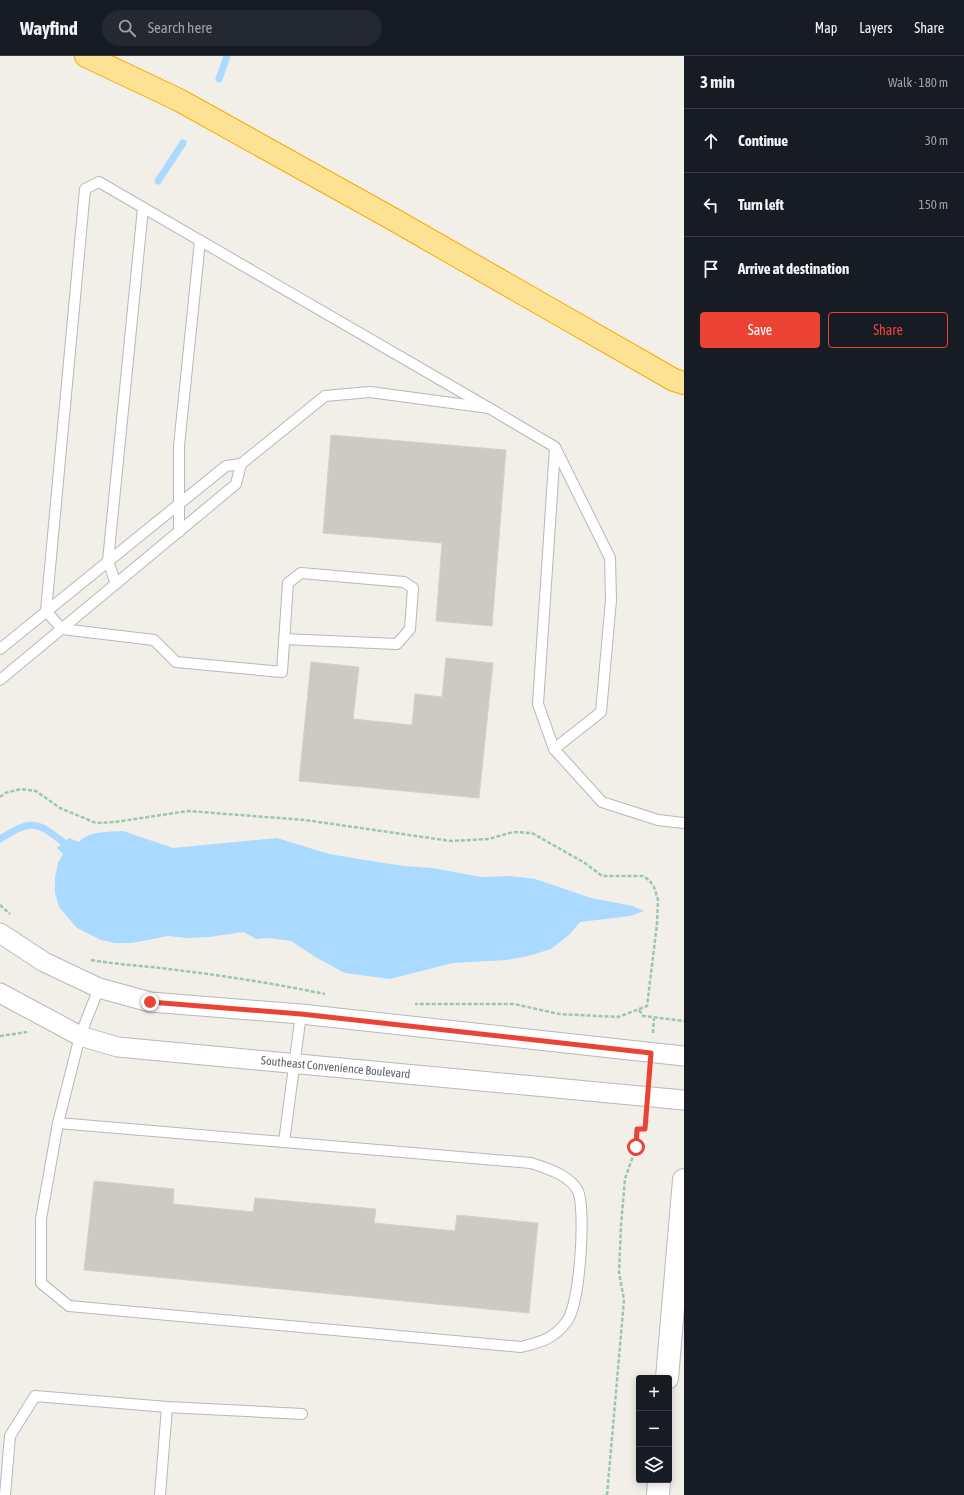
<!DOCTYPE html>
<html lang="en">
<head>
<meta charset="utf-8">
<style>
	:root { --surface:#171b24; --page:#242831; --text:#f1f3f6; --muted:#9ea1a6; --line:#363941; --accent:#ea4335 }
	body { margin:0; font-family:"Asap Condensed",sans-serif; background:var(--page); color:var(--text) }
	.controls { position:absolute; right:12px; bottom:12px; display:grid; overflow:hidden; border-radius:4px; box-shadow:0 2px 10px #0003 }
	.controls button { width:36px; height:36px; display:grid; place-items:center; padding:0; border:0; border-bottom:1px solid var(--line); background:var(--surface); color:var(--text); font:20px sans-serif }
	.stop { position:absolute; width:12px; height:12px; margin:-9px; border:3px solid #ea4335; border-radius:50%; background:#fff }
	.stop.end { background:#ea4335; border-color:#fff; box-shadow:0 1px 4px #0008 }
	.list { margin:0; padding:0; list-style:none }
	h2 { display:flex; justify-content:space-between; align-items:center; height:52px; margin:0; padding:0 16px; font-size:17px }
	h2 small { font-size:13px; font-weight:400; color:var(--muted) }
	.list li { display:grid; grid-template-columns:26px 1fr auto; gap:12px; align-items:center; box-sizing:border-box; height:64px; padding:0 16px; border-top:1px solid var(--line) }
	.list b { display:block; font-size:15px; white-space:nowrap }
	.list em { font-size:13px; font-style:normal; color:var(--muted) }
	.actions { display:flex; gap:8px; padding:12px 16px }
	.actions a { flex:1; padding:9px 0; border:1px solid var(--accent); border-radius:4px; text-align:center; font-size:14px; color:var(--accent) }
	.actions .main { background:var(--accent); color:#fff }
	.icon { flex:none; width:22px; height:22px; fill:none; stroke:currentColor; stroke-width:2; stroke-linecap:round; stroke-linejoin:round }
	.map { position:relative; flex:none; width:684px; height:1439px; overflow:hidden }
	header { display:flex; align-items:center; gap:24px; box-sizing:border-box; height:56px; padding:0 20px; background:var(--surface); border-bottom:1px solid var(--line) }
	header strong { font-size:19px }
	nav { display:flex; gap:22px; margin-inline-start:auto; font-size:14px }
	.search { width:280px; height:36px; background:var(--page); display:flex; align-items:center; gap:10px; box-sizing:border-box; padding:0 14px; border-radius:22px; color:var(--muted); font-size:15px }
	main { display:flex }
	aside { flex:1; background:var(--surface) }
	.map>svg:first-child { display:block }
	.water { fill:#aadaff }
	.lines { fill:none; stroke-linecap:round; stroke-linejoin:round }
	.stream { stroke:#aadaff; stroke-width:7 }
	.building { fill:#cccac5; stroke:#d6d1c6 }
	.service-casing { stroke:#b5b8bc; stroke-width:12 }
	.minor-casing { stroke:#b5b8bc; stroke-width:21 }
	.secondary-casing { stroke:#b6babf; stroke-width:24 }
	.motorway-casing { stroke:#f9ab00; stroke-width:24 }
	.path { stroke:#9cc7a9; stroke-width:2.5; stroke-dasharray:4 2; stroke-linecap:butt }
	.service { stroke:#fff; stroke-width:10 }
	.minor { stroke:#fff; stroke-width:19 }
	.secondary { stroke:#fff; stroke-width:22 }
	.motorway { stroke:#fde293; stroke-width:22 }
	.route { stroke:#ea4335; stroke-width:5 }
	.labels { text-anchor:middle; stroke-width:4; stroke-linejoin:round; paint-order:stroke }
	.street-label { font-size:12px; fill:#5f6368; stroke:#fff }
</style>
</head>
<body>
<header>
<strong>Wayfind</strong>
<div class="search"><svg class="icon" aria-label="search" viewBox="0 0 24 24"><circle cx="10" cy="10" r="6"/><path d="M15 15l6 6"/></svg>Search here</div>
<nav><a>Map</a><a>Layers</a><a>Share</a></nav>
</header>
<main>
<div class="map">
<svg width="684" height="1439" viewBox="0 0 684 1439">
	<rect width="100%" height="100%" fill="#f1efe8"/>
	<path class="water" d="M123,775l50,17 104,-10 52,16 42,7 33,5 28,2 49,9 28,-1 26,3 56,19 42,8 11,5 -14,5 -50,6 -10,12 -19,15 -23,7 -21,4 -54,3 -63,16 -45,-6 -28,-15 -26,-17 -23,-3 -12,1 -12,-7 -35,5 -21,1 -20,-2 -36,7h-17l-14,-3 -24,-12 -18,-21 -4,-14v-16l3,-14 5,-9 -6,-6 12,-10 10,4c9,-11 30,-10 44,-11z"/>
	<g class="lines">
		<g class="stream">
			<polyline points="219,23 227,0"/>
			<polyline points="158,125 183,87"/>
			<path d="M0,783c30,-19 36,-19 64,4"/>
		</g>
	</g>
	<g class="building">
		<polygon points="331,379 506,394 492,570 436,565 442,487 323,477"/>
		<polygon points="446,602 493,607 479,742 299,725 311,606 359,611 353,663 412,669 415,638 442,641"/>
		<polygon points="94,1125 174,1133 173,1148 253,1156 255,1142 376,1153 374,1167 455,1175 457,1159 538,1167 529,1257 84,1214"/>
	</g>
	<g class="lines">
		<defs>
			<g id="service">
				<polyline points="241,408 325,340 370,336 489,352 555,391 610,502 611,544 601,656 554,693 602,746 658,764 684,767"/>
				<polyline points="179,476 179,390 200,185"/>
				<polyline points="116,528 108,505 143,152"/>
				<polyline points="284,583 397,588 410,573 413,532 404,526 301,517 288,527 282,616 176,606 154,584 62,573 46,555 85,133 99,126 489,352"/>
				<polyline points="0,593 226,410 241,408 236,428 0,624"/>
				<polyline points="554,693 538,648 555,392"/>
				<path d="M58,1067l473,40c15,5 39,12 47,28 8,19 2,113 -11,130 -13,18 -26,21 -46,26l-452,-41 -28,-23v-64l17,-96 22,-87 19,-48"/>
				<polyline points="284,1086 301,958"/>
				<polyline points="5,1439 10,1380 35,1340 167,1351 302,1358"/>
				<polyline points="160,1439 167,1351"/>
			</g>
			<g id="minor">
				<polyline points="0,877 44,906 99,932 150,946 301,958 684,1000"/>
				<path id="s1" d="M0,937l80,43 38,11 566,53"/>
			</g>
			<g id="secondary">
				<polyline points="667,1322 684,1124"/>
				<polyline points="658,1439 659,1424"/>
			</g>
			<polyline id="motorway" points="86,0 179,44 391,162 674,324 684,327"/>
		</defs>
		<use href="#service" class="service-casing"/>
		<use href="#minor" class="minor-casing"/>
		<use href="#secondary" class="secondary-casing"/>
		<use href="#motorway" class="motorway-casing"/>
		<g class="path">
			<polyline points="0,741 5,737 21,733 36,735 60,752 96,767 115,766 188,755 305,764 451,785 489,783 513,776 532,777 585,807 602,820 643,820 649,824 654,831 658,844 657,868 647,950 618,961 559,958 514,948 415,948"/>
			<polyline points="0,849 10,858"/>
			<path d="M91,904c29,5 57,6 86,10 49,6 99,14 148,24"/>
			<polyline points="639,954 643,960 684,965"/>
			<polyline points="653,977 654,962"/>
			<polyline points="0,980 27,976"/>
			<polyline points="607,1439 624,1244 619,1216 621,1169 625,1123 636,1091 637,1073 645,1073 646,1060"/>
		</g>
		<use href="#service" class="service"/>
		<use href="#minor" class="minor"/>
		<use href="#secondary" class="secondary"/>
		<use href="#motorway" class="motorway"/>
	</g>
	<g class="lines">
		<polyline class="route" points="150,946 301,958 651,997 645,1073 637,1073 636,1091"/>
	</g>
	<g class="labels">
		<g class="street-label">
			<text dy="4" stroke="none"><textPath href="#s1" startOffset="349">Southeast Convenience Boulevard</textPath></text>
		</g>
	</g>
</svg>
<div class="controls">
<button>+</button>
<button>−</button>
<button><svg class="icon" aria-label="layers" viewBox="0 0 24 24"><path d="M12 4l9 5-9 5-9-5zM3 14l9 5 9-5"/></svg></button>
</div>
<div class="stop" style="left:636px;top:1091px"></div>
<div class="stop end" style="left:150px;top:946px"></div>
</div>
<aside>
<h2>3 min<small>Walk · 180 m</small></h2>
<ul class="list">
<li><svg class="icon" aria-label="ahead" viewBox="0 0 24 24"><path d="M12 20V5M6 11l6-6 6 6"/></svg><div><b>Continue</b></div><em>30 m</em></li>
<li><svg class="icon" aria-label="left" viewBox="0 0 24 24"><path d="M17 20v-9H6M10 6l-5 5 5 5"/></svg><div><b>Turn left</b></div><em>150 m</em></li>
<li><svg class="icon" aria-label="arrive" viewBox="0 0 24 24"><path d="M6 21V4h12l-3 4 3 4H6"/></svg><div><b>Arrive at destination</b></div></li>
</ul>
<div class="actions"><a class="main">Save</a><a>Share</a></div>
</aside>
</main>
</body>
</html>
